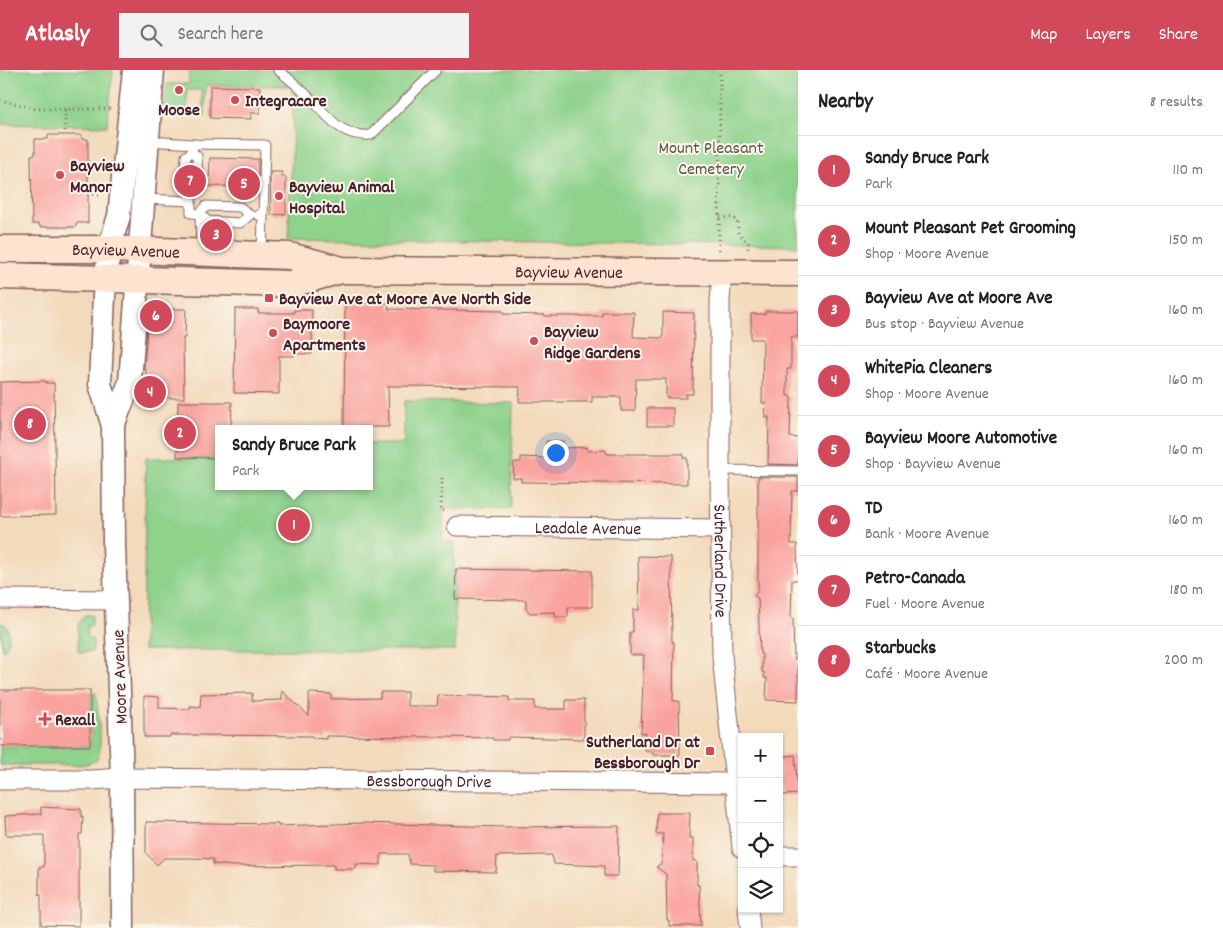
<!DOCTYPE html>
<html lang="en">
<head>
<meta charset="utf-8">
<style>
	:root { --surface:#fff; --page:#f2f2f2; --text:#222; --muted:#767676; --line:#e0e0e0; --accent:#d1495b }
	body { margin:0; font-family:Dekko,sans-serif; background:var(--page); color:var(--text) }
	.controls { position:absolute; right:15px; bottom:15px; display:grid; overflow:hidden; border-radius:0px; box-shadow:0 1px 4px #0004 }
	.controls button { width:45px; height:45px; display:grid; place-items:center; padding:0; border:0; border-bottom:1px solid var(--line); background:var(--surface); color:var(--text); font:25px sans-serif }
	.you { position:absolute; left:555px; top:382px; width:18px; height:18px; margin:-12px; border:4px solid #fff; border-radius:50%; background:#1a73e8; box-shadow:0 0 0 8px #1a73e833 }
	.badge { display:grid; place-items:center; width:32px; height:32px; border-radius:50%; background:var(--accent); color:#fff; font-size:16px; font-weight:700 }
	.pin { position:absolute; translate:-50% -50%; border:2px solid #fff; box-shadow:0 1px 5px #0006 }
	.popup { position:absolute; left:215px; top:355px; width:158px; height:65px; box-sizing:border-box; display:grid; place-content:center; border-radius:0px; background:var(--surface); filter:drop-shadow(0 1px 4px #0005); font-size:16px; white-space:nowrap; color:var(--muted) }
	.popup b { font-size:19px; color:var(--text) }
	.popup::after { content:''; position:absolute; left:50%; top:100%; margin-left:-10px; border:10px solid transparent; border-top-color:var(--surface) }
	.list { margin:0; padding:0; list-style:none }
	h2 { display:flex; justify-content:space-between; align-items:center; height:65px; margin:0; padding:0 20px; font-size:21px }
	h2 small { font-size:16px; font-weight:400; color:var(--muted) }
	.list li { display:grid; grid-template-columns:32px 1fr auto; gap:15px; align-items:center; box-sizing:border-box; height:70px; padding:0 20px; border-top:1px solid var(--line) }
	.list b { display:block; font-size:19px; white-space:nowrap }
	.list p { margin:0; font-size:16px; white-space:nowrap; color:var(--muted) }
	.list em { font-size:16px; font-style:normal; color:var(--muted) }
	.icon { flex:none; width:28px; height:28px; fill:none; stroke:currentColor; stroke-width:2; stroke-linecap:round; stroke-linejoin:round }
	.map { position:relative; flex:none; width:798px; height:858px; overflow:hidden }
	header { display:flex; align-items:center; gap:30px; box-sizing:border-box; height:70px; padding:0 25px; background:var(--accent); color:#fff }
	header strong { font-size:24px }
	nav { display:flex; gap:28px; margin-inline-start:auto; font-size:18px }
	.search { width:350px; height:45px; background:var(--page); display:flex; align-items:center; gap:12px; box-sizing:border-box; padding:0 18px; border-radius:0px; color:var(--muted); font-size:19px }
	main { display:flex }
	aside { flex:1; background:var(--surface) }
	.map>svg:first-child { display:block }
	.green { fill:#8ed28c; stroke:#6c785c }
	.building { fill:#faa29e }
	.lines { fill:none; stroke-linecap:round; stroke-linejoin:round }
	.service-casing { stroke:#85605d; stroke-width:11 }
	.minor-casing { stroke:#85605d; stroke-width:21 }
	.tertiary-casing { stroke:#85605d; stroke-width:25 }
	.secondary-casing { stroke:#85605d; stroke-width:29 }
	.path { stroke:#85605d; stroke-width:3; stroke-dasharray:1 4; stroke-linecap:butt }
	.service { stroke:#fff; stroke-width:9 }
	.minor { stroke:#fff; stroke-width:19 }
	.tertiary { stroke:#fff; stroke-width:22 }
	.secondary { stroke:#fde4d1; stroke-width:26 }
	.poi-dot { fill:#d1495b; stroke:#fbf7ec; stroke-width:2 }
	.labels { text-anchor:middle; stroke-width:4; stroke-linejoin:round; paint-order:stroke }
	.poi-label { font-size:18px; font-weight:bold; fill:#4a1f2b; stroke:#fbf7ec; text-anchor:start }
	.park-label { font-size:18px; fill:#5e5548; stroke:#fbf7ec }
	.street-label { font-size:18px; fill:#4a1f2b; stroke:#fbf7ec }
</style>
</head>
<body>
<header>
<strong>Atlasly</strong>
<div class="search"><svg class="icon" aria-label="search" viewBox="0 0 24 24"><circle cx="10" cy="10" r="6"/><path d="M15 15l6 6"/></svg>Search here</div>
<nav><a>Map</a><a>Layers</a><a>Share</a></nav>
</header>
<main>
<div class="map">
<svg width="798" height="858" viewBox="0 0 798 858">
	<rect width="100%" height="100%" fill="#fbf7ec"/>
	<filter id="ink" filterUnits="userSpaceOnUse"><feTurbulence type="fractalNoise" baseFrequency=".02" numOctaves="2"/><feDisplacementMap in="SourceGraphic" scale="10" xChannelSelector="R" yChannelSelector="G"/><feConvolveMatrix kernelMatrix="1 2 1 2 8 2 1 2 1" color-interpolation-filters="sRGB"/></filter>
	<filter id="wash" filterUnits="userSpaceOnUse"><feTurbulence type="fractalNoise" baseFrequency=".0096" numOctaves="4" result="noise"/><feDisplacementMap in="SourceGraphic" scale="20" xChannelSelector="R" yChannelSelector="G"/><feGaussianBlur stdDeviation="1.12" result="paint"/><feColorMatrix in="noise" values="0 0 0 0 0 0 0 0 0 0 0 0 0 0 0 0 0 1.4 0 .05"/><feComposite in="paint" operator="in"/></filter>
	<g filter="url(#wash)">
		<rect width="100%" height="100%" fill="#f3dabb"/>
		<g class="green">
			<polygon points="0,0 113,0 107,56 0,54"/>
			<polygon points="189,0 798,0 798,176 288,168 293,56 292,16 206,15 205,46 203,45 202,20 187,20 187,43 183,46 172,45 164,41 167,14 189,14"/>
			<polygon points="404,331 513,333 511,439 443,439 443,472 454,472 455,580 143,580 146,388 219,388 219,416 369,416 369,374 404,374"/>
			<polygon points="85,545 92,545 92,555 87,556 87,566 89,569 92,569 94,574 92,582 79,582 78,580 78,554"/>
			<path d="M0,553l5,1c5,6 5,19 0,25h-3z"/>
			<path d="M90,623h6c1,13 8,57 1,66 -5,5 -12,5 -19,6h-78v-19h90z"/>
		</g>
		<g id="blocks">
			<g class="building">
				<polygon points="210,16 260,17 260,43 251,43 251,49 210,48"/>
				<polygon points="48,65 82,65 82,69 88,69 88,153 76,153 76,157 40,157 39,154 32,154 31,85 35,85 35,69 48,69"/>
				<polygon points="210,88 258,89 258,117 209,116"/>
				<polygon points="270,102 282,102 282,107 286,107 286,144 271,145"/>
				<polygon points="345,233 389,233 388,239 503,241 503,244 545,245 545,246 602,246 602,242 634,242 633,267 663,268 663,242 694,243 693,324 686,324 686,328 666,328 666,309 636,309 635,341 621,341 621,327 592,327 592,332 519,332 520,317 388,316 389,357 344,357"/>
				<polygon points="157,239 186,239 185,268 183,268 184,328 146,328 146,299 144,299 147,258 149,246"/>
				<polygon points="235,239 258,239 258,243 294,243 294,240 312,240 312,284 294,284 294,286 279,286 279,324 234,323"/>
				<polygon points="766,241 798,241 798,267 791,267 791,299 787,299 787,326 791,326 790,367 798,368 798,395 768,394 769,347 765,347 766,333 762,333 763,269 751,269 751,244 765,244"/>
				<polygon points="46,311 46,313 54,313 56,445 0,446 0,312"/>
				<polygon points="178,332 232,332 231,359 219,359 219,388 177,387"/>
				<rect x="647" y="338" width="26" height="18"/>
				<polygon points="546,371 563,371 563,378 587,377 587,381 605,380 607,384 683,384 683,388 687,388 687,414 521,412 521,408 513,408 514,392 521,392 521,387 546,388"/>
				<polygon points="758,407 798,407 798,421 792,421 791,474 797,474 798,510 792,510 791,548 793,548 794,589 798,589 798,631 766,630 767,608 764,608 764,602 762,602 762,584 760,584 758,528 754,526 758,521"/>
				<polygon points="638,486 671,487 672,572 674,572 673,631 679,631 680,685 653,685 653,682 645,681 646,663 641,663 644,585 630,585 630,562 633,562 633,540 639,540"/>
				<polygon points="456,499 592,501 592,537 568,537 568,547 555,547 555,542 530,543 526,539 526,530 455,529"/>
				<rect x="0" y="620" width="90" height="56"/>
				<polygon points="282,621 309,646 309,623 331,624 331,629 380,628 380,622 407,622 407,636 437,636 438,625 509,627 509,631 535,631 535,639 566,639 566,630 584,630 584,669 508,667 508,670 493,670 493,668 441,667 326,666 326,669 312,668 312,666 308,666 190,665 170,665 170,667 144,667 144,626 159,627 159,638 190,639 190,636 200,637 201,624 252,623 252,631 282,630"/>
				<polygon points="795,685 798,724 783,725 782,724 779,687"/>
				<polygon points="41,737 81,739 81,747 83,746 82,764 79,764 79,856 41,855 41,825 39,825 39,797 44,797 44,765 6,765 5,746 41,744"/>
				<polygon points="657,743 690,743 689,768 693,768 693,791 697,791 697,815 699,815 701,856 669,856 669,850 667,850 666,804 656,797 662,793 663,764 656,764"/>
				<polygon points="146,752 278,754 278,756 363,753 504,757 619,756 618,806 604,806 604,796 554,794 552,785 497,786 496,802 433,801 433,795 410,794 408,784 381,784 381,795 356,794 356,799 334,799 334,795 233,796 213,794 213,789 191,788 164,788 157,795 146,783"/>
			</g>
		</g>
	</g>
	<g filter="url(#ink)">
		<use href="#blocks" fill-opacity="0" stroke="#85605d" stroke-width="1"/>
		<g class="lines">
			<defs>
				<g id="service">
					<path d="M278,0c13,10 24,20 35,31 18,19 29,36 58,34l65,-65"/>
					<polyline points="149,71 193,74 265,75 263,146"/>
					<polyline points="192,82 186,86 184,111 191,120 198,112 197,86 192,82 193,74"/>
					<polyline points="191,120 191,143 200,144 206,136 240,137 250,145 240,153 207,151 200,144"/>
					<polyline points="144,129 191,131"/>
					<polyline points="200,144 201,181"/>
					<polyline points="258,145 263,146 262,183"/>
					<polyline points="720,400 798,401"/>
				</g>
				<g id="minor">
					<path id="s1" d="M722,202l-2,30v168l2,186 20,192"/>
					<path id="s2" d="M457,456l263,3"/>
					<polyline points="0,529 116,530"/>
					<path id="s3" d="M0,710h92l30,-2 613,5"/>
					<polyline points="779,786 798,786"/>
					<polyline points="748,839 750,858"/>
				</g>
				<g id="tertiary">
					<polyline points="113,356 130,312 153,0"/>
					<polyline points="123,858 122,708 114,475 113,356 100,314 104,226 109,179 119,146 134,0"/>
				</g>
				<g id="secondary">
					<path id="s4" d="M0,179h109l181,7 52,14 456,3"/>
					<polyline points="0,206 291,214 341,200"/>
				</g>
			</defs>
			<use href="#service" class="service-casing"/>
			<use href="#minor" class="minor-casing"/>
			<use href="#tertiary" class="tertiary-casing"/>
			<use href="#secondary" class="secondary-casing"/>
			<g class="path">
				<polyline points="0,30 36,39 111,39"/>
				<polyline points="65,61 65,39"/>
				<polyline points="88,125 103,125"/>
				<polyline points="720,147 734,148 738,151 738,163 748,173 748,180"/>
				<polyline points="719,180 720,0"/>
				<polyline points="368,233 368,223"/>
				<polyline points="442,408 441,441 448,441"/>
			</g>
			<use href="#service" class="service"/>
			<use href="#minor" class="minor"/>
			<use href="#tertiary" class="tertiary"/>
			<use href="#secondary" class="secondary"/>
		</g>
	</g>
	<g class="poi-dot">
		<circle cx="179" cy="20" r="5"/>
		<circle cx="235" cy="30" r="5"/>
		<circle cx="60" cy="105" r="5"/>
		<circle cx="279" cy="126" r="5"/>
		<rect x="264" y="223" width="10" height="10" rx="2.5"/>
		<circle cx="273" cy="263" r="5"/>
		<circle cx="534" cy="271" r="5"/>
		<path d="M42.5 641.5h5v5h5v5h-5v5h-5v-5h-5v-5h5z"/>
		<rect x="705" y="676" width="10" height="10" rx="2.5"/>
	</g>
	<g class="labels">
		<g class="poi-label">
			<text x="245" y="36">Integracare</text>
			<text x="179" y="45" text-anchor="middle">Moose</text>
			<text x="70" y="101">Bayview<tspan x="70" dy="21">Manor</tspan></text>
			<text x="289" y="122">Bayview Animal<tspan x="289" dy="21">Hospital</tspan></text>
			<text x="279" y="234">Bayview Ave at Moore Ave North Side</text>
			<text x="283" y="259">Baymoore<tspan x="283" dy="21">Apartments</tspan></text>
			<text x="544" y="267">Bayview<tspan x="544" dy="21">Ridge Gardens</tspan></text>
			<text x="55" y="655">Rexall</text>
			<text x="700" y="677" text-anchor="end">Sutherland Dr at<tspan x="700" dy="21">Bessborough Dr</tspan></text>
		</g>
		<g class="park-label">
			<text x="711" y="83">Mount Pleasant<tspan x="711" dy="21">Cemetery</tspan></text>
		</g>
		<g class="street-label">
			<text dy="6" stroke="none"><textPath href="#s4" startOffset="126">Bayview Avenue</textPath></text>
			<text dy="6" stroke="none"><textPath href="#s4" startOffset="571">Bayview Avenue</textPath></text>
			<text dy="6" stroke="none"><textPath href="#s2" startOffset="131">Leadale Avenue</textPath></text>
			<text dy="6" stroke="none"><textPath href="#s1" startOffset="289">Sutherland Drive</textPath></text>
			<text transform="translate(119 607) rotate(-92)" y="6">Moore Avenue</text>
			<text dy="6" stroke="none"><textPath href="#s3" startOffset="429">Bessborough Drive</textPath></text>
		</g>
	</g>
</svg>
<div class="controls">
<button>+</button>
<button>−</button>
<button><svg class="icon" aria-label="locate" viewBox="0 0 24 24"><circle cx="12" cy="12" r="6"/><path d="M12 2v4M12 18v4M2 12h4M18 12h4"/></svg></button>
<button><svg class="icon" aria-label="layers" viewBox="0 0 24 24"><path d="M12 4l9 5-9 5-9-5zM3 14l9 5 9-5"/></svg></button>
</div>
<div class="you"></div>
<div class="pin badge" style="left:294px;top:455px">1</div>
<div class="popup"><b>Sandy Bruce Park</b>Park</div>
<div class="pin badge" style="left:180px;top:363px">2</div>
<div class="pin badge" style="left:216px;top:165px">3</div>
<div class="pin badge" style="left:150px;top:322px">4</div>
<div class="pin badge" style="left:244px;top:114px">5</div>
<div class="pin badge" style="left:156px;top:246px">6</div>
<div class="pin badge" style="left:190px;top:111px">7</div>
<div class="pin badge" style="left:30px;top:354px">8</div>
</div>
<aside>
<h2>Nearby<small>8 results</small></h2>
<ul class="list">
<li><span class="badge">1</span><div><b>Sandy Bruce Park</b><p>Park</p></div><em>110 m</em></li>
<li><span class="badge">2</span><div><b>Mount Pleasant Pet Grooming</b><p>Shop · Moore Avenue</p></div><em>150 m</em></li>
<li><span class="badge">3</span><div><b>Bayview Ave at Moore Ave</b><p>Bus stop · Bayview Avenue</p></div><em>160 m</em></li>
<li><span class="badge">4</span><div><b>WhitePia Cleaners</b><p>Shop · Moore Avenue</p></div><em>160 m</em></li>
<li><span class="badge">5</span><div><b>Bayview Moore Automotive</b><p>Shop · Bayview Avenue</p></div><em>160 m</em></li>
<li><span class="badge">6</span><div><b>TD</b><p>Bank · Moore Avenue</p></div><em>160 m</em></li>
<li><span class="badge">7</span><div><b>Petro-Canada</b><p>Fuel · Moore Avenue</p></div><em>180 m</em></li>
<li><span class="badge">8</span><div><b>Starbucks</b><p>Café · Moore Avenue</p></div><em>200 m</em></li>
</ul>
</aside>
</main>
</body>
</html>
